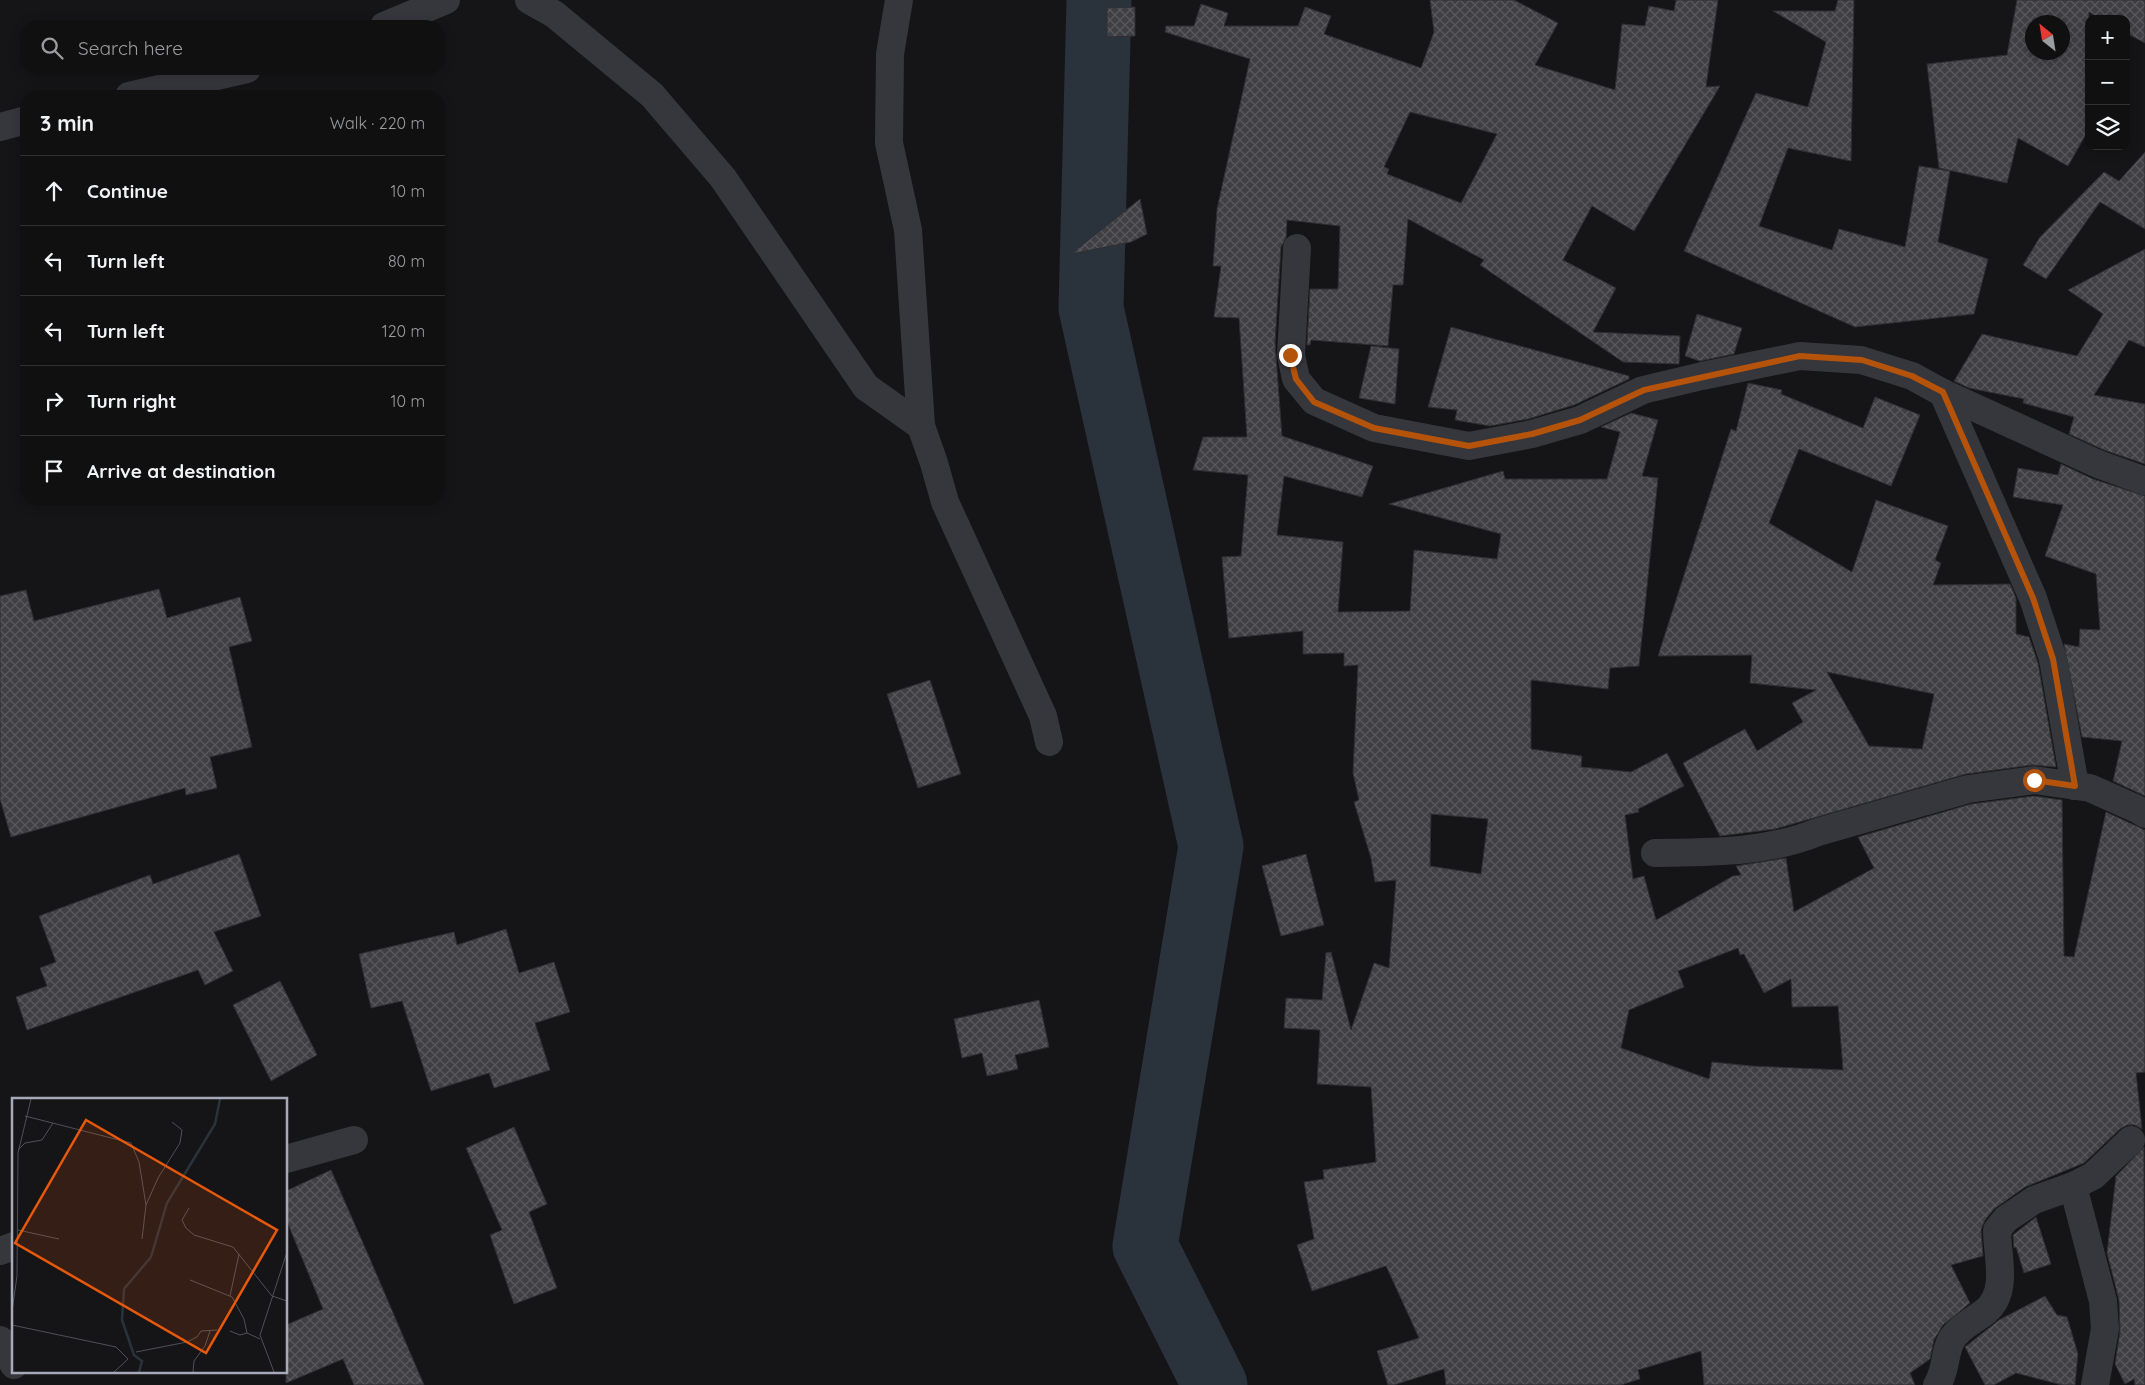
<!DOCTYPE html>
<html lang="en">
<head>
<meta charset="utf-8">
<style>
	:root { --surface:#101011; --page:#19191a; --text:#f1f3f6; --muted:#9c9d9f; --line:#303031 }
	body { margin:0; font-family:Quicksand,sans-serif; background:var(--page); color:var(--text) }
	.controls { position:absolute; right:15px; top:15px; display:grid; overflow:hidden; border-radius:10px; box-shadow:0 2px 12px #0003 }
	.controls button { width:45px; height:45px; display:grid; place-items:center; padding:0; border:0; border-bottom:1px solid var(--line); background:var(--surface); color:var(--text); font:25px sans-serif }
	.compass { position:absolute; left:2025px; top:15px; width:45px; height:45px; border-radius:50%; background:var(--surface); box-shadow:0 2px 12px #0003; rotate:330deg }
	.stop { position:absolute; width:15px; height:15px; margin:-11px; border:4px solid #b45309; border-radius:50%; background:#fff }
	.stop.end { background:#b45309; border-color:#fff; box-shadow:0 1px 5px #0008 }
	.list { margin:0; padding:0; list-style:none }
	h2 { display:flex; justify-content:space-between; align-items:center; height:65px; margin:0; padding:0 20px; font-size:21px }
	h2 small { font-size:16px; font-weight:400; color:var(--muted) }
	.list li { display:grid; grid-template-columns:32px 1fr auto; gap:15px; align-items:center; box-sizing:border-box; height:70px; padding:0 20px; border-top:1px solid var(--line) }
	.list b { display:block; font-size:19px; white-space:nowrap }
	.list em { font-size:16px; font-style:normal; color:var(--muted) }
	.icon { flex:none; width:28px; height:28px; fill:none; stroke:currentColor; stroke-width:2; stroke-linecap:round; stroke-linejoin:round }
	.map { position:relative; flex:none; width:2145px; height:1385px; overflow:hidden }
	.search { position:absolute; background:var(--surface); box-shadow:0 2px 12px #0003; left:20px; top:20px; width:425px; height:55px; display:flex; align-items:center; gap:12px; box-sizing:border-box; padding:0 18px; border-radius:20px; color:var(--muted); font-size:19px }
	.panel { position:absolute; background:var(--surface); box-shadow:0 2px 12px #0003; left:20px; top:90px; width:425px; height:415px; border-radius:20px }
	.map>svg:first-child { display:block }
	.lines { fill:none; stroke-linecap:round; stroke-linejoin:round }
	.river { stroke:#2a323c; stroke-width:65 }
	.building { fill:url(#building-cross-hatch); stroke:#2f2f33; fill-rule:evenodd }
	.minor { stroke:#36363d; stroke-width:28 }
	.route { stroke:#b45309; stroke-width:6 }
	.inset-river { fill:none; stroke:#2a323c; stroke-width:2.5 }
	.inset-road { fill:none; stroke:#4f5157; stroke-width:1 }
	.view { fill:#e8590c; fill-opacity:0.15; stroke:#e8590c; stroke-width:2.5 }
	.inset-edge { fill:none; stroke:#a6aab8; stroke-width:2.5 }
</style>
</head>
<body>
<div class="map">
<svg width="2145" height="1385" viewBox="0 0 2145 1385">
	<defs>
		<pattern id="building-cross-hatch" width="8" height="8" patternUnits="userSpaceOnUse" patternTransform="scale(1.25)"><rect width="8" height="8" fill="#3f3f44"/><path d="M0 0l8 8M0 8l8-8" fill="none" stroke="#58585d"/></pattern>
	</defs>
	<rect width="100%" height="100%" fill="#151517"/>
	<g class="lines">
		<polyline class="river" points="1099,0 1091,308 1211,846 1145,1246 1215,1385"/>
	</g>
	<g class="building">
		<path d="M1430,0h84l44,23 -23,42 80,25 7,-66 23,2 4,-20 25,5 2,-11h42l-12,87 14,-1 -86,145 -42,-25 -29,54 53,28 -23,44 87,4 -1,28 -56,-2 -143,-97 4,-5 -76,-41 -5,66h-10l-5,61 -77,-6 -1,5h-3l3,-56h28l2,-63 -53,-6 -1,18 -5,9 -6,96 7,93 91,30 -11,31 -78,-21 -7,59 66,7 -5,70 72,-1 4,-61 83,9 4,-25 -112,-30 114,-33 2,8h102l13,-47 -19,-5 30,-14 27,7 -16,56 16,2 -19,188 -29,2 -2,21 -77,-9v69l51,7 -1,11 50,5 36,-19 17,33 -46,23 1,3 -14,3 8,64 11,-3 12,44 77,-44 8,-1 -5,-9 50,-8 8,54 80,-44 -16,-31 113,-33 63,-8 28,4 2,156 10,1 32,-145 39,18v242l-9,1 6,56 -7,-4h-8l-7,4 -36,34 -59,24 -31,22 -9,11 -4,10 2,26 -32,9 19,38 -27,22 -9,15 -4,19 -20,14 5,12h-211l-3,-34 -63,19 2,9 -19,6h-175l-2,-16 -50,16h-6l-11,-34 42,-13 -33,-72 -74,25 -15,-46 17,-6 -10,-57 20,-3 -1,-9 53,-8 -5,-75 -54,-3 3,-54 -36,-2 2,-30 36,2 4,-47 5,-1 20,78 23,-67 15,5 7,-88 -21,2 -4,-24 -17,-56 5,-2 -6,-27 5,-108 -14,1v-13l-41,1v-23l-74,7 -7,-81 19,-1 7,-81 -55,-5 10,-33h44l-8,-119 -25,-1 7,-51h-8l4,-57 33,-150 -85,-27 1,-6h28l7,-22 27,9 -4,13h74l7,-19 26,9 -7,18 97,34 13,-36zM1410,112l87,22 -36,69 -74,-29 2,-5 -5,-2zM1431,814l57,5 -7,55 -51,-8zM1738,948l2,7 4,-1 20,39 27,-14 1,28 46,-1 5,64 -91,-4 -40,-4 -3,17 -88,-31 8,-38 55,-23 -6,-16z"/>
		<polygon points="1838,0 1854,0 1851,161 1788,148 1759,226 1832,250 1839,229 1905,247 1919,166 1950,171 1938,242 1988,259 1974,314 1855,327 1684,251 1756,93 1808,107 1826,42 1773,11 1835,11"/>
		<path d="M2017,0h128v43l-19,-10v-14h-26l-11,-7v117l-21,37 -50,-28 -11,45 -68,-15 -12,-104 80,-9zM2032,22h30v30h-30z"/>
		<polygon points="1135,7 1135,36 1107,37 1107,8"/>
		<polygon points="2145,152 2145,229 2100,202 2046,279 2023,265 2040,237 2104,172 2119,181"/>
		<polygon points="1140,199 1147,234 1131,242 1071,254"/>
		<polygon points="2145,249 2145,347 2129,340 2094,395 2145,404 2145,464 2104,450 2069,434 2074,417 2023,403 2024,399 1969,388 1954,381 1982,334 2077,356 2103,314 2068,290"/>
		<polygon points="1697,314 1742,328 1734,354 1700,361 1685,356"/>
		<polygon points="1451,327 1629,376 1629,379 1574,405 1528,419 1490,426 1455,420 1457,410 1428,407"/>
		<polygon points="1371,346 1399,349 1395,404 1359,398"/>
		<path d="M1748,383l34,7 -1,4 82,34 12,-31 45,18 -29,71 -92,-37 -30,74 83,49 24,-72 72,26 -13,34 6,3 -8,22 77,-1 6,14v36l13,3 9,26 18,104 -24,-2 -66,9 -191,55 -55,7 -37,-73 62,-34 12,22 46,-29 -11,-19 24,-13 -66,-7 2,-28 -94,1 73,-227 5,2zM1827,672l107,22 -12,55 -53,-3z"/>
		<polygon points="2061,464 2093,479 2145,496 2145,796 2113,781 2122,741 2082,737 2064,644 2079,647 2080,629 2100,630 2096,574 2045,556 2063,505 2013,497 2018,468 2058,475"/>
		<polygon points="159,589 167,618 240,597 252,641 229,647 252,747 210,757 217,788 186,795 185,788 11,837 0,799 0,596 26,590 34,621"/>
		<polygon points="930,680 961,774 918,788 887,694"/>
		<polygon points="239,854 261,916 214,932 233,971 205,985 198,970 27,1030 16,997 47,986 40,968 56,962 39,916 150,875 153,884"/>
		<polygon points="1306,854 1324,925 1281,936 1262,866"/>
		<polygon points="506,929 519,973 554,962 570,1012 535,1023 550,1070 494,1088 489,1073 431,1091 402,1001 371,1008 359,954 454,932 457,945"/>
		<polygon points="280,981 317,1055 271,1081 233,1005"/>
		<polygon points="1039,1000 1049,1047 1015,1055 1018,1069 987,1076 982,1053 962,1058 954,1019"/>
		<polygon points="514,1127 547,1204 529,1212 557,1288 514,1304 490,1235 502,1230 466,1148"/>
		<polygon points="2144,1147 2145,1385 2135,1385 2134,1379 2125,1384 2115,1364 2120,1332 2119,1300 2107,1253 2116,1176"/>
		<polygon points="331,1170 373,1266 424,1385 354,1385 343,1359 286,1383 286,1325 323,1309 286,1219 286,1191"/>
		<polygon points="2036,1217 2051,1264 2024,1273 2016,1247 2014,1248 2013,1235"/>
		<polygon points="2045,1296 2057,1315 2067,1317 2078,1354 2075,1385 2062,1385 2016,1373 1994,1385 1985,1385 1965,1347 1999,1320"/>
	</g>
	<g class="lines">
		<g class="minor">
			<polyline points="529,0 554,14 652,95 723,178 866,387 921,426"/>
			<polyline points="899,0 890,54 889,143 908,230 921,426 934,463 945,502 1043,716 1049,742"/>
			<polyline points="384,26 446,0"/>
			<polyline points="129,96 247,69"/>
			<polyline points="0,127 26,120"/>
			<polyline points="1297,248 1291,355 1296,379 1314,401 1374,428 1469,446 1532,434 1580,420 1643,390 1702,376 1800,356 1861,360 1912,376 1943,393 2098,464 2145,481"/>
			<polyline points="1943,393 2033,598 2053,659 2075,786"/>
			<path d="M1655,853c54,-1 112,0 163,-21l150,-43 66,-9 56,8 47,21 8,5"/>
			<polyline points="286,1159 354,1140"/>
			<polyline points="2073,1186 2103,1301 2105,1329 2095,1385"/>
			<polyline points="0,1251 14,1246"/>
			<polyline points="0,1340 14,1365"/>
			<path d="M1937,1385c11,-17 6,-37 18,-50 8,-10 21,-16 31,-24 23,-20 11,-54 11,-81l9,-11 28,-19 39,-14 20,-10 38,-36"/>
		</g>
	</g>
	<g class="lines">
		<polyline class="route" points="1290,355 1296,379 1314,402 1374,428 1469,446 1532,434 1580,420 1644,390 1800,356 1862,360 1912,376 1943,392 2033,598 2053,659 2075,786 2034,780"/>
	</g>
	<g transform="translate(12 1098)">
		<rect width="275" height="275" fill="#151517"/>
		<path class="inset-river" d="M127,274l3,-11 -8,-6 -12,-35 2,-31 27,-32 16,-54 48,-79 5,-25"/>
		<path class="inset-road" d="M13,18l106,27 8,19 7,43M6,52l7,-7 17,-3 11,-17M177,110l-7,12 4,8 8,7 39,12 39,49 15,5M6,132l41,9M130,141l4,-34 12,-27 22,-35 2,-13 -10,-8M178,182l42,17 12,22 3,14M218,198l9,-42M0,213l5,-35 1,-123 13,-54M0,227l104,22 12,12 -14,13M218,233l10,4 7,-2 13,6M124,254l51,-10 10,-5 4,-6 16,-1M181,274l1,-11 11,-15 5,-15M262,274l-14,-37 27,-83"/>
		<path class="view" d="M74,22l191,110 -71,123 -191,-110z"/>
		<rect width="275" height="275" class="inset-edge"/>
	</g>
</svg>
<div class="controls">
<button>+</button>
<button>−</button>
<button><svg class="icon" aria-label="layers" viewBox="0 0 24 24"><path d="M12 4l9 5-9 5-9-5zM3 14l9 5 9-5"/></svg></button>
</div>
<svg class="compass" viewBox="-18 -18 36 36"><path d="M0-13l5 13h-10z" fill="#e53935"/><path d="M0 13l5-13h-10z" fill="#9c9d9f"/></svg>
<div class="stop" style="left:2034px;top:780px"></div>
<div class="stop end" style="left:1290px;top:355px"></div>
<div class="search"><svg class="icon" aria-label="search" viewBox="0 0 24 24"><circle cx="10" cy="10" r="6"/><path d="M15 15l6 6"/></svg>Search here</div>
<section class="panel">
<h2>3 min<small>Walk · 220 m</small></h2>
<ul class="list">
<li><svg class="icon" aria-label="ahead" viewBox="0 0 24 24"><path d="M12 20V5M6 11l6-6 6 6"/></svg><div><b>Continue</b></div><em>10 m</em></li>
<li><svg class="icon" aria-label="left" viewBox="0 0 24 24"><path d="M17 20v-9H6M10 6l-5 5 5 5"/></svg><div><b>Turn left</b></div><em>80 m</em></li>
<li><svg class="icon" aria-label="left" viewBox="0 0 24 24"><path d="M17 20v-9H6M10 6l-5 5 5 5"/></svg><div><b>Turn left</b></div><em>120 m</em></li>
<li><svg class="icon" aria-label="right" viewBox="0 0 24 24"><path d="M7 20v-9h11M14 6l5 5-5 5"/></svg><div><b>Turn right</b></div><em>10 m</em></li>
<li><svg class="icon" aria-label="arrive" viewBox="0 0 24 24"><path d="M6 21V4h12l-3 4 3 4H6"/></svg><div><b>Arrive at destination</b></div></li>
</ul>
</section>
</div>
</body>
</html>
